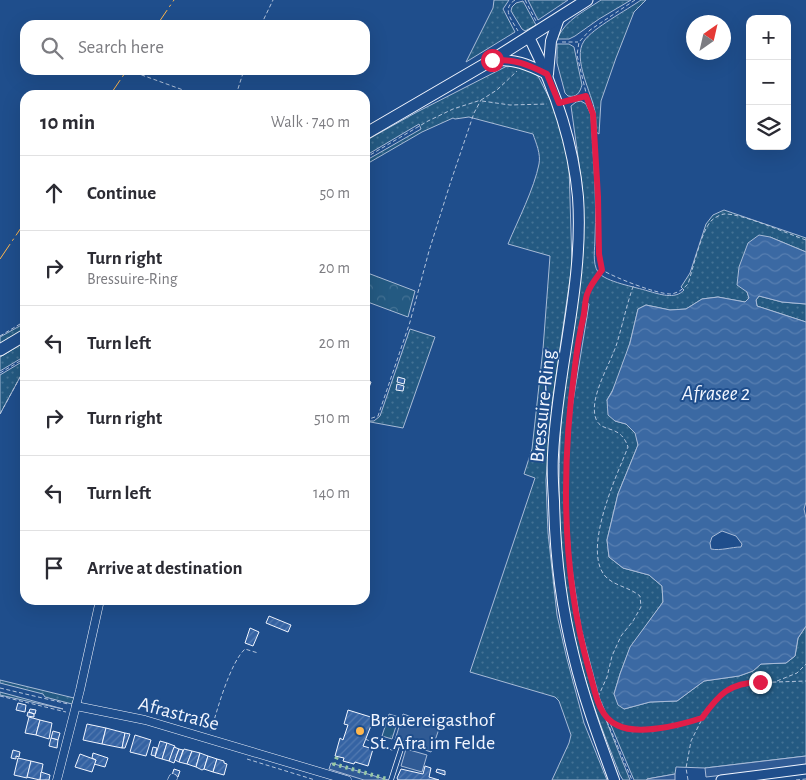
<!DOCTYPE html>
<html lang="en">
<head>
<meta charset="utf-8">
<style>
	:root { --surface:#fff; --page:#f2f2f3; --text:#2b2b33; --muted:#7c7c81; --line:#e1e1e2 }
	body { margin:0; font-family:"Alegreya Sans",sans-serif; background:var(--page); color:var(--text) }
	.controls { position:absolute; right:15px; top:15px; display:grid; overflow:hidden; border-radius:10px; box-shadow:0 5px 20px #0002 }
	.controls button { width:45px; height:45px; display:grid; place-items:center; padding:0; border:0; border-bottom:1px solid var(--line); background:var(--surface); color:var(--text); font:25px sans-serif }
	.compass { position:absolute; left:686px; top:15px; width:45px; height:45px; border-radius:50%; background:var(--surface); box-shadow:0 5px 20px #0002; rotate:34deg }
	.stop { position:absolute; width:15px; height:15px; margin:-11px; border:4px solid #e11d48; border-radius:50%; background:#fff }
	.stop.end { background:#e11d48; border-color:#fff; box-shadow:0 1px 5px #0008 }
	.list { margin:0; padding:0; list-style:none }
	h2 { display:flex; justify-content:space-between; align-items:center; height:65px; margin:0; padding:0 20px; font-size:21px }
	h2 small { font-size:16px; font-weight:400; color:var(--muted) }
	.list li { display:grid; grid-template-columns:32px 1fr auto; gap:15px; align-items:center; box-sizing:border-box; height:75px; padding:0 20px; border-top:1px solid var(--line) }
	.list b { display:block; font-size:19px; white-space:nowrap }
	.list p { margin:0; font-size:16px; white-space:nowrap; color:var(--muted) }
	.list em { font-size:16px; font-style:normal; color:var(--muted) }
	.icon { flex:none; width:28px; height:28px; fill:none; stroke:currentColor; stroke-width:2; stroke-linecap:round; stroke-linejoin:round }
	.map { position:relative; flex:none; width:806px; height:780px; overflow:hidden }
	.search { position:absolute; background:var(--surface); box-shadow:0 5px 20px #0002; left:20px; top:20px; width:350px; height:55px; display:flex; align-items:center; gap:12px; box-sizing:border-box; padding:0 18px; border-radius:15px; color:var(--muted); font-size:19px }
	.panel { position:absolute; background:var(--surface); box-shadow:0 5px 20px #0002; left:20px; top:90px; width:350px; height:515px; border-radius:15px }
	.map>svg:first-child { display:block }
	.grass { fill:url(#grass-dots); stroke:#a8bbd7 }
	.forest { fill:url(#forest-crowns); stroke:#a8bbd7 }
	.parking { fill:#305b95; stroke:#a8bbd7 }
	.water { fill:url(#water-waves); stroke:#a8bbd7; fill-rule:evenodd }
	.building { fill:url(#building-hatch); stroke:#f2f6ff }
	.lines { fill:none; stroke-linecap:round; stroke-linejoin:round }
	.service-casing { stroke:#f2f6ff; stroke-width:5.5 }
	.minor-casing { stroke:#f2f6ff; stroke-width:9 }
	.tertiary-casing { stroke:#f2f6ff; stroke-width:11 }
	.secondary-casing { stroke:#f2f6ff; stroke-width:12 }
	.primary-casing { stroke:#f2f6ff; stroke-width:13 }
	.path { stroke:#b3c4dc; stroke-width:1; stroke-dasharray:4 2.5; stroke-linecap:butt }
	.service { stroke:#1f4e8c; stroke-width:4 }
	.minor { stroke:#1f4e8c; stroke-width:8 }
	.tertiary { stroke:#1f4e8c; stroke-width:9 }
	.secondary { stroke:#1f4e8c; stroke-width:10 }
	.primary { stroke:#1f4e8c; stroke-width:11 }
	.hedge { stroke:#97c8a6; stroke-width:4; stroke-dasharray:2.5 4; stroke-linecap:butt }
	.power { stroke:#ffb74d; stroke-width:1; stroke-dasharray:18 4 2.5 4; stroke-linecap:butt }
	.route { stroke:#e11d48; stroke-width:6 }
	.poi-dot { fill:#ffb74d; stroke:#1f4e8c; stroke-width:2 }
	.labels { text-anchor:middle; stroke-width:4; stroke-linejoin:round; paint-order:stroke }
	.street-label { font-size:20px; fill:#f2f6ff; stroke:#1f4e8c }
	.poi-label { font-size:20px; fill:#f2f6ff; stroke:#1f4e8c; text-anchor:start }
	.water-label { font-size:21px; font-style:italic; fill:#f2f6ff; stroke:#1f4e8c }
</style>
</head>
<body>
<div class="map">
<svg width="806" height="780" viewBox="0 0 806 780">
	<defs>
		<pattern id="grass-dots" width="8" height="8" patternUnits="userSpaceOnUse" patternTransform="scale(1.25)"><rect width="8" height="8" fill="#245a82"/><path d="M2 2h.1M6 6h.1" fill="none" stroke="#447295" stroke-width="1.8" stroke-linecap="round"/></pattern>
		<pattern id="forest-crowns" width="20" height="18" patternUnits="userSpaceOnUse" patternTransform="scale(1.25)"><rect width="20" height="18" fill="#245a82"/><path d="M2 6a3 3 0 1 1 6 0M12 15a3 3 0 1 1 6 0" fill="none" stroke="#447295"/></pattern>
		<pattern id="water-waves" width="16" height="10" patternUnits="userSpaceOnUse" patternTransform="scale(1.25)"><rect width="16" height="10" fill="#3b69a3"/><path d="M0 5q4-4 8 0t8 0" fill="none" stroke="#587fb1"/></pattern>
		<pattern id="building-hatch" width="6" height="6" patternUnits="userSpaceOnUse" patternTransform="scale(1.25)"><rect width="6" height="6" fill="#3563a3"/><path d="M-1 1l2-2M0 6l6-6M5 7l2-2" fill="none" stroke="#537ab1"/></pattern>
	</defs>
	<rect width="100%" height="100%" fill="#1f4e8c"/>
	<g class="grass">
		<polygon points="494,0 509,0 503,9 515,32 466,62 493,8"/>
		<polygon points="528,0 568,0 538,20"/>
		<path d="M601,0h30l-32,19 -24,17 -6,3h-12c9,-20 28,-28 44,-39z"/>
		<path d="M641,0h5l-12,12 -18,46 -15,43 -2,33 -3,-2c0,-6 0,-13 -1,-20 -3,-19 -23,-53 -11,-71 9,-13 43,-31 57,-41z"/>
		<polygon points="523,1 536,25 525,31 522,29 511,11 512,7 516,3"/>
		<path d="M557,44h12l5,3 8,38c-2,7 -5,13 -14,11l-3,-3 -8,-30z"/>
		<path d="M507,66l19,2 12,8 20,39 11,51 3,99 -20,139 -6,76 2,53 9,82 9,40 18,68 23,57h-55l17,-37 2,-8 -12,-34 -4,-4 -85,-25 65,-194 -11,-4 8,-25 11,-100 7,-93 -42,-12c10,-24 26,-55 31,-80 2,-10 -3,-21 -6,-30l-64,-17 -14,2 -2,-1 -31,14 -57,33v-4l56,-32 -2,-5 -54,32v-15l52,-29z"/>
		<path d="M581,101l5,3 5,11c2,41 6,82 4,123 0,10 -3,25 3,34 7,10 38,15 50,19 11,3 27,9 36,-1l-3,-3 9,-14 16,-49 7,-9 11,-5 82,28v14l-36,-15 -23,55 2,6 -4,4 -27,-5 -16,2 -16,10 -16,1 -24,-5 -8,4c-7,30 -14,64 -31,91l8,21 11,3 10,9 2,12 -20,49 -11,46 2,17 14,11 26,7 13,11 1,16 -33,46 -10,26 -6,20 10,15 26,-7 27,-1 27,-20 35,-5 14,-5 8,-7 25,-1 9,-7 3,-18 8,-12v130l-101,12 -29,-1 -1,7 -28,5v1h-13l-35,-83 -18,-69 -10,-65 -4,-63 3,-80 19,-116 -4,-2c-5,19 -7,40 -10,60 -16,101 -14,206 13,304 11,40 27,76 42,114h-7l-3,-5c-18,-45 -35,-89 -45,-136 -33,-143 -7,-289 8,-432l-1,-21 -11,-80 5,-4z"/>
		<polygon points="759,296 782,302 806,304 806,322 757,306 756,300"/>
		<polygon points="25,323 25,329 0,344 0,337"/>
		<polygon points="410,329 435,337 403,428 365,421 374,421 380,416"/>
		<polygon points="25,342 25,356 0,371 0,357"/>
		<polygon points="25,360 25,368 0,414 0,375"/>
		<polygon points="0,680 74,698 72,704 45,697 43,694 0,683"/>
		<polygon points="0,692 63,709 0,695"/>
	</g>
	<g class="forest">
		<polygon points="365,272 415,291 408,317 365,301"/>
		<polygon points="389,714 399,717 392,739 382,736"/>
	</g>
	<g class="parking">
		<polygon points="403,714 440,726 431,752 395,740"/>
		<polygon points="406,749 427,755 422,772 401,766"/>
		<polygon points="806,756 806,766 706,777 705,768"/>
		<polygon points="331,763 388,780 364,780 329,769"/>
		<polygon points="675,774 675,780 647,780 647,779"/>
	</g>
	<path class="water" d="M759,235l11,2 36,15v52l-24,-2 -23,-6 -3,4 1,6 49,16v180l-2,7 2,9v108l-8,12 -3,18 -9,7 -25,1 -8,7 -14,5 -35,5 -27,20 -27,1 -26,7 -6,-4 -4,-11 6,-20 10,-27 33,-45 -1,-16 -13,-11 -26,-7 -14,-11 -2,-17 11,-46 20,-49 -3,-12 -9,-9 -11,-3 -7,-6 -1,-15 5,-8 18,-49 8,-34 8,-4 24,5 16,-1 16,-10 16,-2 27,5 4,-4 -2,-6 -10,-7 2,-18 9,-24zM722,531l14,5 6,8 -1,3c-10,0 -20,4 -30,2l-1,-6 2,-6z"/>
	<g class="building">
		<polygon points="398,377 405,379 404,384 397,382"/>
		<polygon points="365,380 371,382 368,390 365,389"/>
		<polygon points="397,384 404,386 403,391 396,390"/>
		<polygon points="269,616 291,625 288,632 266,623"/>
		<polygon points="250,628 259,632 253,646 245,643"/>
		<polygon points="18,703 26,705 25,712 16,710"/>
		<polygon points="30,709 36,710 35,714 29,712"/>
		<polygon points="348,710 374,718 363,746 373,749 368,766 355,762 354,764 343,761 344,758 335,756 340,738 343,740 348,725 344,724"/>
		<polygon points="28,712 34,714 34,717 27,716"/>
		<polygon points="29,717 40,720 36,735 25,733"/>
		<polygon points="40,720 52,723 49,739 36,735"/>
		<polygon points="87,724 106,728 102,744 83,740"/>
		<polygon points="106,728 125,733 122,748 102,744"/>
		<polygon points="53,731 60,733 58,740 51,738"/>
		<polygon points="125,733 130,734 125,748 122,748"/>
		<polygon points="135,735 151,740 146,756 130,752"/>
		<polygon points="51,738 58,740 57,748 49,746"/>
		<polygon points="160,741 167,743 162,759 155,757"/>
		<polygon points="167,743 175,746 169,761 162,759"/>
		<polygon points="153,747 157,748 155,756 151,755"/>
		<polygon points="174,747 179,749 174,763 169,761"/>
		<polygon points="179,749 183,750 179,762 175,760"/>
		<polygon points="184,749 192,751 187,764 179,762"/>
		<polygon points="13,750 20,752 19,757 16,756 16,759 11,758"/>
		<polygon points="192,751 200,753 196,767 187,764"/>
		<polygon points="93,753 108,758 105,767 94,764 96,760 92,758"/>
		<polygon points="200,753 208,756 204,769 202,770 196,767"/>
		<polygon points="80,754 96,760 92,772 75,767"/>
		<polygon points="208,756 217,759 213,772 204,769"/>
		<polygon points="18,758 31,761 27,778 14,775"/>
		<polygon points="217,759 224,761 224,763 227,764 224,775 213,772"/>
		<polygon points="31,761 43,764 40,780 27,777"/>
		<polygon points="425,766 431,768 429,777 439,780 398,780 397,778 401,769 423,774"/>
		<polygon points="174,769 180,771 178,777 172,775"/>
		<polygon points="437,769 445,771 445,775 436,772"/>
		<polygon points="41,772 50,775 49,780 40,780"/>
	</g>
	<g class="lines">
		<defs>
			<polyline id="service" points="391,780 403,743"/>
			<g id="minor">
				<polyline points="76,706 145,720 347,780"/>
				<polyline points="57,780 80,690 100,600"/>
				<polyline points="172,780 173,778"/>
			</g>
			<polyline id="tertiary" points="721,780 806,769"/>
			<g id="secondary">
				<path d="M529,37c25,50 44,104 49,160 6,87 -21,172 -25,258 -1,16 0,31 1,46 1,52 7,105 20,156 10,42 25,82 40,123"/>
				<path d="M492,60c23,-1 35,4 55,14"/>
				<polyline points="548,74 551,41 559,18"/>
			</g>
			<g id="primary">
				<polyline points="365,134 492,60 587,0"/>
				<polyline points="0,350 25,335"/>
			</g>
		</defs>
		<use href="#service" class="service-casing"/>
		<use href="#minor" class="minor-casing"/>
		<use href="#tertiary" class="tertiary-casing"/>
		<use href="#secondary" class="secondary-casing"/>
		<use href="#primary" class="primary-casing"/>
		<g class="path">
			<path d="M515,0c-14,9 -3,20 3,31"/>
			<polyline points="525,0 536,21"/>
			<path d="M635,0l-45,30 -11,12 -2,13 10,42 6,17 5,83 1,57 3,16c14,8 54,24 69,24 7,-1 12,-5 17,-10 5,-15 13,-52 23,-63 3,-3 8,-6 13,-7 17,-1 64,20 82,26"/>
			<polyline points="155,25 157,21"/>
			<polyline points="261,25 273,0"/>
			<polyline points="562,42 578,42"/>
			<polyline points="140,70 139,74 197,95"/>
			<polyline points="236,95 244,70"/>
			<polyline points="482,101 510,105 547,104"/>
			<polyline points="566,101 586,97"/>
			<polyline points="365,158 428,121 453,109 481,100 497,90 517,71"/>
			<polyline points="602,271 587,293 576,356 568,420 565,501 569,564 579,629 597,698 632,780"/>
			<polyline points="0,336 25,321"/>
			<polyline points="0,373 25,358"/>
			<polyline points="0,414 25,368"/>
			<polyline points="365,418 369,419 378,416 410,322 429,251 450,184 474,113 481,100"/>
			<polyline points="777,681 797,673 806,664"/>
			<polyline points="0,688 68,704"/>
			<polyline points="0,696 66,712"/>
			<path d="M598,697l9,-20 5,-21 9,-20 12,-15 8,-14 -1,-11c-11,-9 -25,-10 -34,-19 -25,-26 11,-102 22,-130 -8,-24 -26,-13 -32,-28 -8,-21 15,-56 21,-76 6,-20 10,-40 17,-59"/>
			<path d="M604,715c4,3 8,8 12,10 21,11 64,-1 86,-6"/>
			<path d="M211,731c6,-21 19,-68 34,-82l13,4"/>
			<polyline points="365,739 394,751"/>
			<polyline points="247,759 315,780"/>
			<polyline points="688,780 686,768 691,741 702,719 714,701 724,692 747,683 806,681"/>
			<polyline points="796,780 806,779"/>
		</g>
		<use href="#service" class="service"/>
		<use href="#minor" class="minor"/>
		<use href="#tertiary" class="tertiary"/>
		<use href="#secondary" class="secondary"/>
		<use href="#primary" class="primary"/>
		<polyline class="hedge" points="337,757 334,764 387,779"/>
		<g class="power">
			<polyline points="157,25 174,0"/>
			<polyline points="110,95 127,70"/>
			<polyline points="0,259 25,222"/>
		</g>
	</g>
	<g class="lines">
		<path class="route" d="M492,60c23,-1 35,4 55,14l12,29 27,-7 7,18 5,83 1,57 3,16c-5,7 -11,14 -14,22 -3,6 -3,15 -4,22 -4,18 -7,35 -9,52 -14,102 -14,204 14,304 6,19 8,46 28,55 21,11 63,0 85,-7 17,-24 27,-35 58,-36"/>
	</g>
	<circle class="poi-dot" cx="360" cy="731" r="5"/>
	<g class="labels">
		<g class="street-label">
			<text transform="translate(542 406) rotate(-84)" y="7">Bressuire-Ring</text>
			<text transform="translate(179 713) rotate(15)" y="7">Afrastraße</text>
		</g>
		<g class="poi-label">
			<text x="370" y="726">Brauereigasthof<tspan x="370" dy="23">St. Afra im Felde</tspan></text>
		</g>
		<g class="water-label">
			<text x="716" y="400">Afrasee 2</text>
		</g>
	</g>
</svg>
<div class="controls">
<button>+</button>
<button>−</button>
<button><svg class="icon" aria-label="layers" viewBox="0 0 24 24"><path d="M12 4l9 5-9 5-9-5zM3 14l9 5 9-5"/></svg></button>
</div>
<svg class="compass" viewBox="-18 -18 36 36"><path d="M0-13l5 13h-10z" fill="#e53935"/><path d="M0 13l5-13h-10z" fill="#7c7c81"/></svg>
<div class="stop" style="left:492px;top:60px"></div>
<div class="stop end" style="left:760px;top:682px"></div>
<div class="search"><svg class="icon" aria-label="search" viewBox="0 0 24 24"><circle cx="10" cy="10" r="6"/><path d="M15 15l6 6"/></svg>Search here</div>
<section class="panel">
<h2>10 min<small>Walk · 740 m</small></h2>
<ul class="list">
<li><svg class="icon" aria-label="ahead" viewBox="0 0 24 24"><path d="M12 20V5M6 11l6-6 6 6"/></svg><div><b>Continue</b></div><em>50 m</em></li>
<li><svg class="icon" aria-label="right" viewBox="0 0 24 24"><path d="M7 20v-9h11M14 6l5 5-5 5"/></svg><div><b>Turn right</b><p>Bressuire-Ring</p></div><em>20 m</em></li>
<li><svg class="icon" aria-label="left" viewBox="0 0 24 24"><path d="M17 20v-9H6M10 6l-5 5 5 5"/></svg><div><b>Turn left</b></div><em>20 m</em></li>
<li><svg class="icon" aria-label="right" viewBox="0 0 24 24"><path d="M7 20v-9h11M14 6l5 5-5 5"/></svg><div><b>Turn right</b></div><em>510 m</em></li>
<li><svg class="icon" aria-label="left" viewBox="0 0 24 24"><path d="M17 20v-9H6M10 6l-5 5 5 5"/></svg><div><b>Turn left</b></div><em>140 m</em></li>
<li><svg class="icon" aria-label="arrive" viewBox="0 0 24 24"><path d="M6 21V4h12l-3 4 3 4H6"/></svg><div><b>Arrive at destination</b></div></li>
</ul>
</section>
</div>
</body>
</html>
